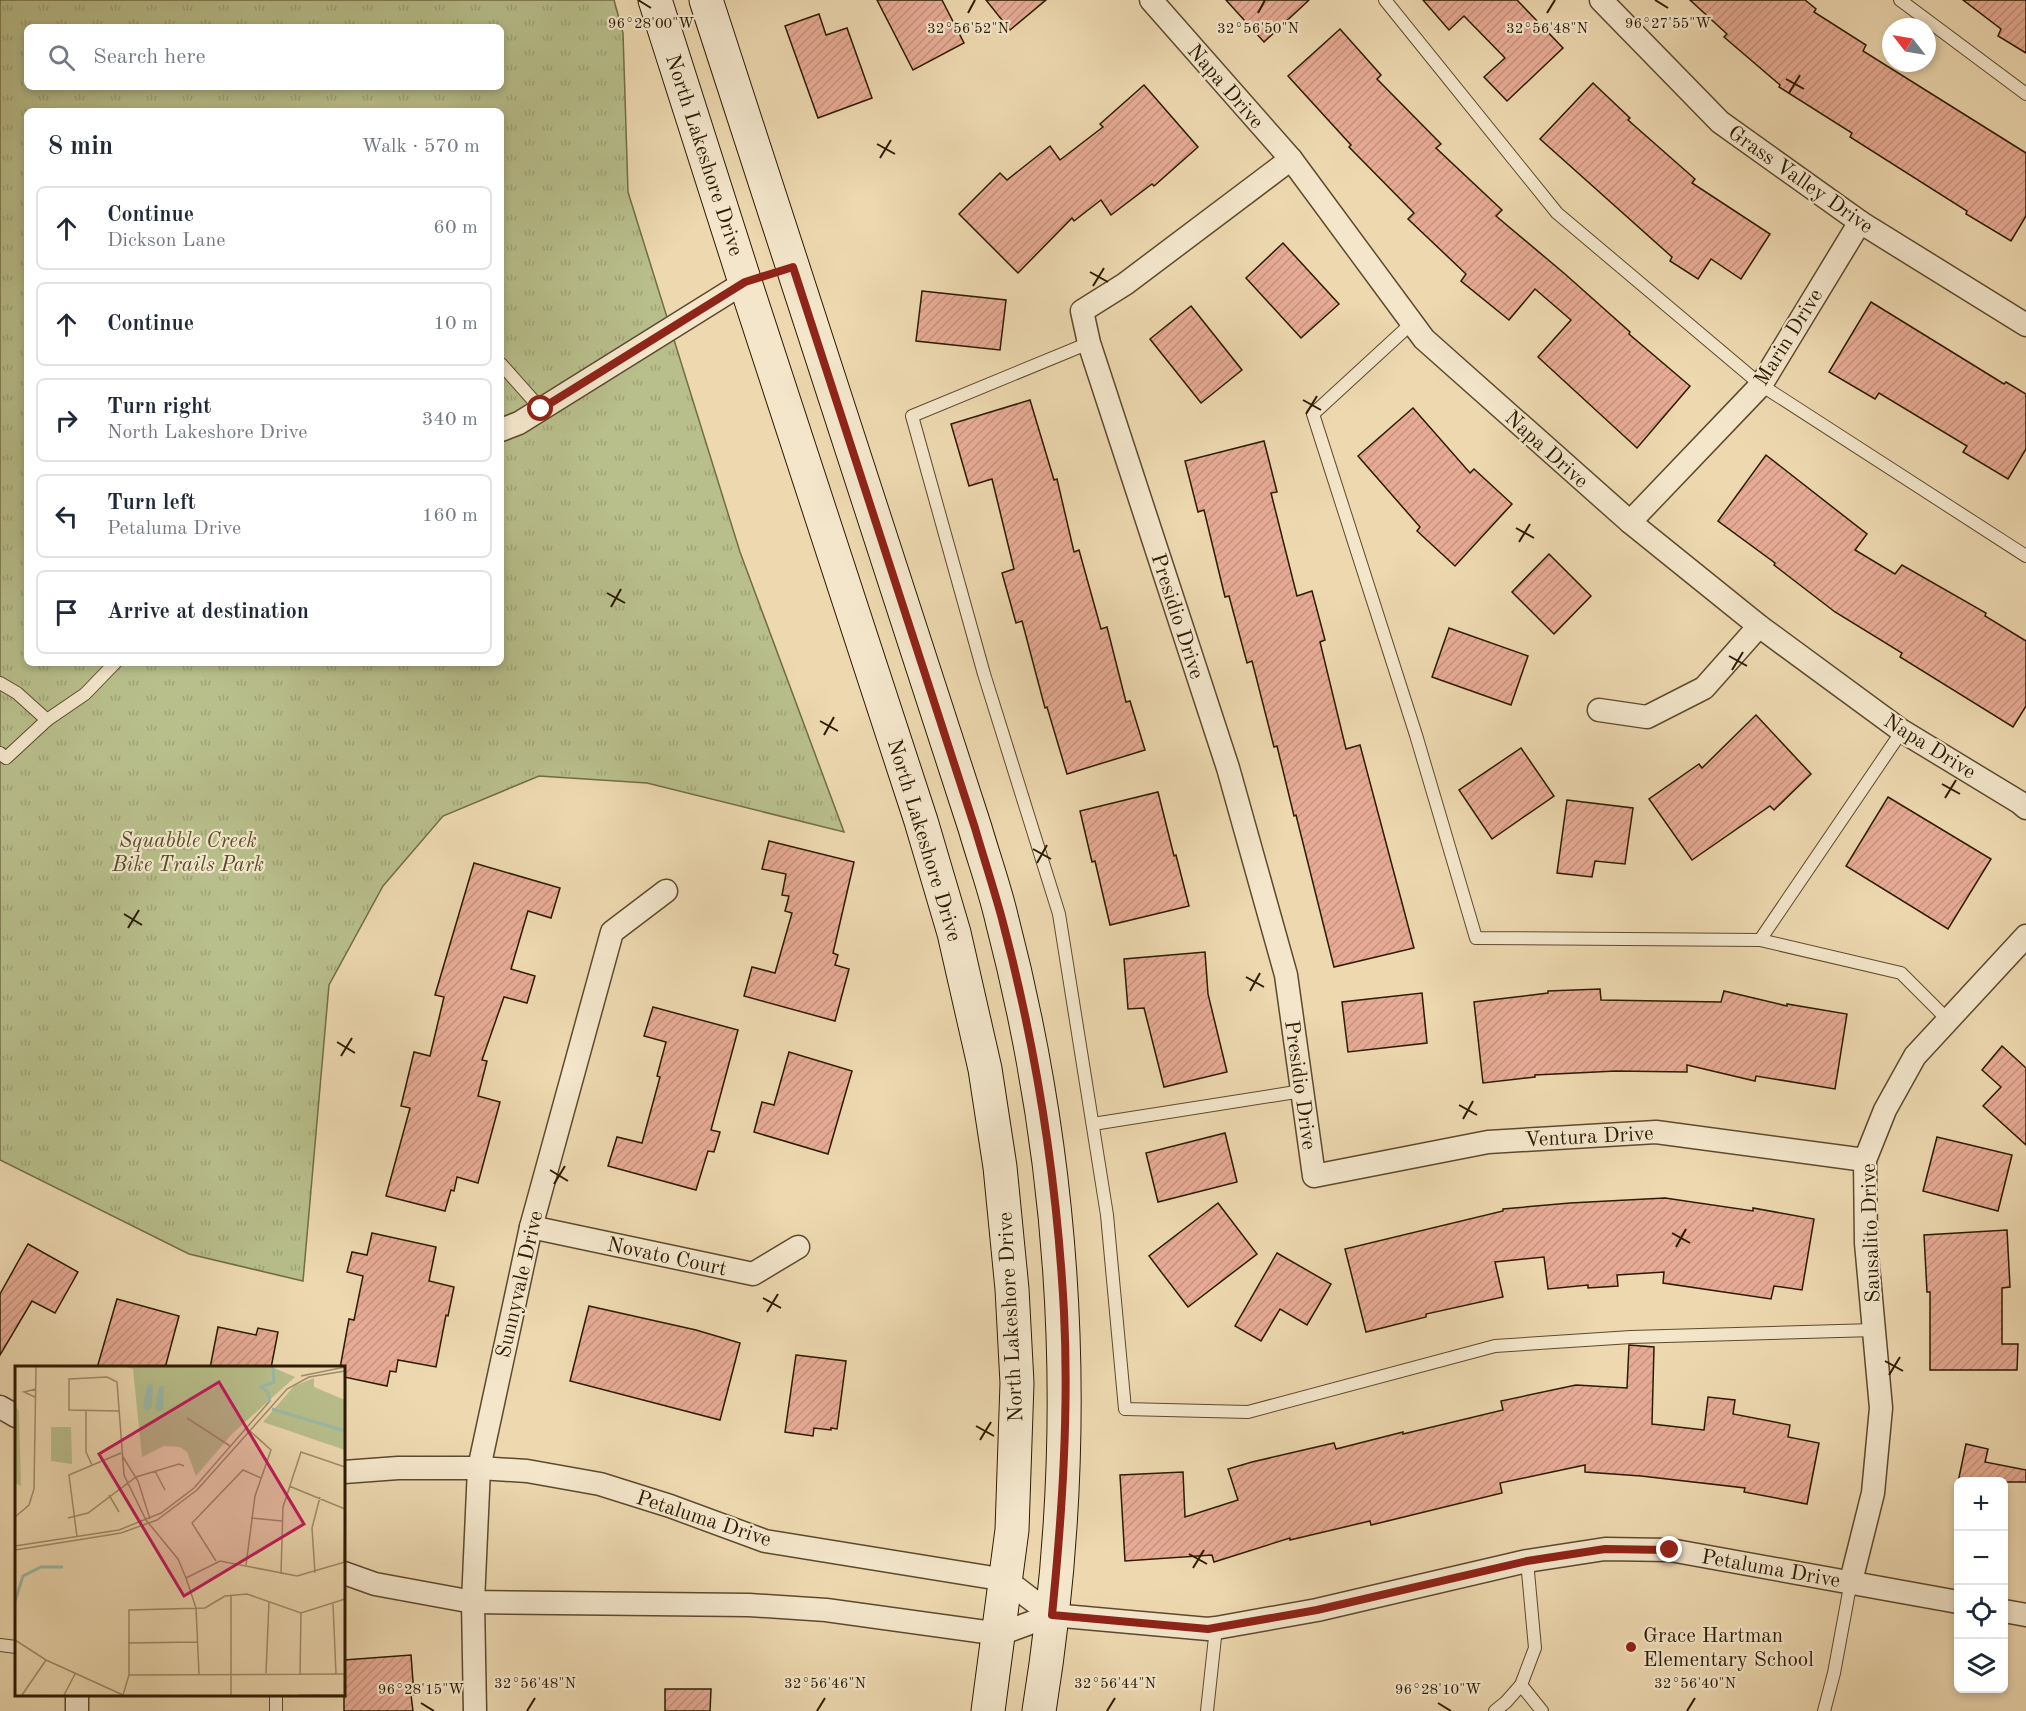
<!DOCTYPE html>
<html lang="en">
<head>
<meta charset="utf-8">
<style>
	:root { --surface:#fff; --page:#f2f2f3; --text:#1f2937; --muted:#747a83; --line:#e0e1e3 }
	body { margin:0; font-family:"Old Standard TT",serif; background:var(--page); color:var(--text) }
	.controls { position:absolute; right:18px; bottom:18px; display:grid; overflow:hidden; border-radius:9px; box-shadow:0 3px 9px #0003 }
	.controls button { width:54px; height:54px; display:grid; place-items:center; padding:0; border:0; border-bottom:2px solid var(--line); background:var(--surface); color:var(--text); font:30px sans-serif }
	.compass { position:absolute; left:1882px; top:18px; width:54px; height:54px; border-radius:50%; background:var(--surface); box-shadow:0 3px 9px #0003; rotate:301deg }
	.stop { position:absolute; width:18px; height:18px; margin:-14px; border:4px solid #8f2418; border-radius:50%; background:#fff }
	.stop.end { background:#8f2418; border-color:#fff; box-shadow:0 2px 6px #0008 }
	.list { margin:0; padding:0; list-style:none }
	h2 { display:flex; justify-content:space-between; align-items:center; height:78px; margin:0; padding:0 24px; font-size:26px }
	h2 small { font-size:20px; font-weight:400; color:var(--muted) }
	.list li { display:grid; grid-template-columns:39px 1fr auto; gap:18px; align-items:center; box-sizing:border-box; height:84px; margin:0 12px 12px; padding:0 12px; border:2px solid var(--line); border-radius:9px }
	.list b { display:block; font-size:22px; white-space:nowrap }
	.list p { margin:0; font-size:20px; white-space:nowrap; color:var(--muted) }
	.list em { font-size:20px; font-style:normal; color:var(--muted) }
	.icon { flex:none; width:33px; height:33px; fill:none; stroke:currentColor; stroke-width:2; stroke-linecap:round; stroke-linejoin:round }
	.map { position:relative; flex:none; width:2026px; height:1711px; overflow:hidden }
	.search { position:absolute; background:var(--surface); box-shadow:0 3px 9px #0003; left:24px; top:24px; width:480px; height:66px; display:flex; align-items:center; gap:15px; box-sizing:border-box; padding:0 21px; border-radius:9px; color:var(--muted); font-size:22px }
	.panel { position:absolute; background:var(--surface); box-shadow:0 3px 9px #0003; left:24px; top:108px; width:480px; height:558px; border-radius:9px }
	.map>svg:first-child { display:block }
	.grass { fill:url(#grass-tufts); stroke:#726d46; stroke-width:1.5; fill-rule:evenodd }
	.building { fill:url(#building-hatch); stroke:#2d1b00; stroke-width:1.5 }
	.lines { fill:none; stroke-linecap:round; stroke-linejoin:round }
	.lane-casing { stroke:#5d4a2c; stroke-width:14 }
	.street-casing { stroke:#5d4a2c; stroke-width:25 }
	.secondary-casing { stroke:#2d1b00; stroke-width:35 }
	.lane { stroke:#f3e6cb; stroke-width:12 }
	.street { stroke:#f3e6cb; stroke-width:22 }
	.secondary { stroke:#f3e6cb; stroke-width:33 }
	.route { stroke:#8f2418; stroke-width:8 }
	.ticks { fill:none; stroke:#2d1b00; stroke-width:2 }
	.poi-dot { fill:#8f2418; stroke:#f3e6cb; stroke-width:2 }
	.labels { text-anchor:middle; stroke-width:4.5; stroke-linejoin:round; paint-order:stroke }
	.street-label { font-size:21px; fill:#2d1b00; stroke:#f3e6cb }
	.park-label { font-size:21px; font-style:italic; fill:#574c2a; stroke:#f3e6cb }
	.poi-label { font-size:21px; fill:#2d1b00; stroke:#f3e6cb; text-anchor:start }
	.inset-river { fill:none; stroke:#9abaa7; stroke-width:3 }
	.inset-road { fill:none; stroke:#a08c69; stroke-width:1.5 }
	.view { fill:#c2185b; fill-opacity:0.15; stroke:#c2185b; stroke-width:3 }
	.inset-edge { fill:none; stroke:#2d1b00; stroke-width:3 }
	.ticks-label { font-size:15px; text-anchor:middle; fill:#2d1b00; stroke:#f3e6cb; stroke-width:4.5; stroke-linejoin:round; paint-order:stroke }
</style>
</head>
<body>
<div class="map">
<svg width="2026" height="1711" viewBox="0 0 2026 1711">
	<defs>
		<pattern id="grass-tufts" width="24" height="20" patternUnits="userSpaceOnUse" patternTransform="scale(1.5)"><rect width="24" height="20" fill="#b8bf8b"/><path d="M3 7l-1-3M5 7V3M7 7l1-3M15 17l-1-3M17 17v-4M19 17l1-3" fill="none" stroke="#9ea476"/></pattern>
		<pattern id="building-hatch" width="6" height="6" patternUnits="userSpaceOnUse" patternTransform="scale(1.5)"><rect width="6" height="6" fill="#e7ab95"/><path d="M-1 1l2-2M0 6l6-6M5 7l2-2" fill="none" stroke="#c6937f"/></pattern>
	</defs>
	<rect width="100%" height="100%" fill="#edd8af"/>
	<filter id="stains"><feTurbulence type="fractalNoise" baseFrequency=".00333" numOctaves="4"/><feColorMatrix values="0 0 0 0 .2 0 0 0 0 .09 0 0 0 0 .02 0 0 0 .5 -.17"/></filter>
	<radialGradient id="worn" r=".72"><stop offset=".6" stop-color="#630" stop-opacity="0"/><stop offset="1" stop-color="#630" stop-opacity=".3"/></radialGradient>
	<path class="grass" d="M0,0h614l9,33 5,159 112,360 104,280 -197,-49 -108,-7 -96,40 -60,70 -54,99 -26,296 -114,-27 -189,-94zM27,27h474v60h-474zM27,111h474v552h-474z"/>
	<g class="building">
		<polygon points="877,0 942,0 964,43 913,70"/>
		<polygon points="986,0 1046,0 1010,30"/>
		<polygon points="1226,0 1309,0 1264,42"/>
		<polygon points="1423,0 1517,0 1563,48 1507,101 1484,77 1505,58 1464,16 1449,30"/>
		<polygon points="1690,0 1805,0 1816,9 1814,12 1866,45 1863,51 2026,153 2026,216 2011,241 1966,214 1967,211 1850,137 1852,133 1779,87 1780,85 1724,37 1727,34"/>
		<polygon points="1963,0 2026,0 2026,53 1998,36 2001,29"/>
		<polygon points="819,14 826,35 847,28 872,98 818,118 785,26"/>
		<polygon points="1340,29 1381,75 1377,79 1441,144 1436,148 1502,210 1496,216 1565,274 1630,332 1629,334 1690,386 1637,448 1538,357 1571,320 1535,289 1509,320 1461,281 1466,274 1408,219 1414,213 1349,147 1351,145 1288,76"/>
		<polygon points="1593,83 1630,118 1628,120 1695,179 1692,183 1770,234 1741,279 1711,259 1698,279 1670,261 1672,257 1540,139"/>
		<polygon points="1144,85 1198,147 1154,186 1152,184 1111,215 1101,200 1074,221 1072,218 1018,273 959,214 1000,173 1007,180 1050,146 1060,160 1103,127 1100,124"/>
		<polygon points="1283,243 1339,304 1301,338 1246,278"/>
		<polygon points="922,291 1006,300 1000,350 916,341"/>
		<polygon points="1871,302 2004,384 2006,382 2026,394 2026,449 2008,479 1963,452 1967,446 1879,393 1875,399 1829,372"/>
		<polygon points="1191,306 1242,370 1201,403 1150,339"/>
		<polygon points="1030,400 1054,480 1057,479 1074,552 1079,550 1101,629 1107,627 1126,702 1130,701 1145,750 1067,774 1047,707 1045,708 1022,621 1016,623 1002,573 1014,569 992,479 969,486 951,424"/>
		<polygon points="1413,408 1470,473 1474,469 1512,504 1455,566 1417,531 1420,527 1358,456"/>
		<polygon points="1264,441 1277,492 1271,493 1297,596 1312,591 1325,640 1320,642 1346,749 1360,745 1414,948 1334,967 1296,815 1294,816 1277,746 1274,747 1252,661 1247,663 1229,596 1225,597 1204,510 1198,512 1185,461"/>
		<polygon points="1766,455 1867,534 1855,550 1895,574 1902,565 1986,613 1985,616 2026,641 2026,706 2013,727 1900,657 1902,653 1835,612 1774,565 1775,563 1718,521"/>
		<polygon points="1549,554 1591,596 1554,634 1512,592"/>
		<polygon points="1449,628 1528,656 1511,705 1432,677"/>
		<polygon points="1756,715 1811,774 1774,810 1770,806 1692,860 1649,799 1699,764 1702,768"/>
		<polygon points="1521,748 1554,796 1492,839 1459,790"/>
		<polygon points="1158,792 1174,856 1176,855 1189,906 1110,925 1095,861 1092,862 1080,811"/>
		<polygon points="1888,797 1991,859 1948,929 1846,866"/>
		<polygon points="1567,800 1633,808 1625,864 1595,861 1592,877 1557,873"/>
		<polygon points="769,841 854,862 833,953 838,955 835,965 849,969 835,1021 744,996 752,967 775,973 792,913 785,911 789,896 782,895 786,874 762,869"/>
		<polygon points="474,863 560,888 551,918 528,911 511,969 535,976 527,1003 504,997 482,1060 487,1061 478,1096 500,1102 478,1183 457,1177 454,1191 451,1190 445,1211 386,1196 410,1108 401,1106 414,1052 430,1056 444,997 435,995"/>
		<polygon points="1205,952 1208,994 1227,1072 1164,1087 1144,1008 1128,1009 1124,959"/>
		<polygon points="1600,989 1601,1000 1721,1002 1724,991 1787,1006 1787,1004 1847,1014 1835,1089 1756,1076 1755,1081 1687,1065 1687,1072 1616,1071 1535,1075 1535,1077 1483,1083 1474,1002 1548,993 1548,991"/>
		<polygon points="1422,993 1427,1043 1348,1052 1342,1002"/>
		<polygon points="653,1007 738,1030 711,1130 720,1132 714,1152 708,1151 696,1190 608,1166 617,1137 642,1143 660,1077 657,1076 666,1042 644,1036"/>
		<polygon points="2002,1046 2026,1068 2026,1145 1983,1106 2001,1087 1982,1070"/>
		<polygon points="789,1052 852,1071 828,1154 754,1132 762,1102 774,1105"/>
		<polygon points="1225,1133 1237,1182 1158,1202 1146,1153"/>
		<polygon points="1937,1137 2012,1155 1998,1211 1923,1191"/>
		<polygon points="1665,1198 1753,1211 1753,1208 1814,1219 1802,1290 1774,1286 1771,1299 1663,1283 1664,1272 1617,1275 1618,1286 1588,1288 1588,1285 1548,1289 1544,1257 1495,1262 1503,1297 1426,1314 1426,1317 1366,1332 1345,1249 1503,1211 1503,1209 1570,1203"/>
		<polygon points="1218,1203 1257,1254 1188,1307 1149,1256"/>
		<polygon points="2007,1230 2010,1287 2002,1288 2002,1344 2018,1344 2017,1370 1930,1370 1930,1292 1927,1292 1924,1235"/>
		<polygon points="372,1233 436,1247 429,1281 454,1287 448,1316 446,1315 436,1367 398,1360 396,1372 390,1371 387,1386 344,1377 344,1368 340,1368 349,1319 354,1320 363,1276 347,1272 352,1252 367,1255"/>
		<polygon points="28,1244 78,1272 55,1313 32,1301 0,1355 0,1294"/>
		<polygon points="1277,1253 1331,1284 1307,1325 1280,1309 1261,1341 1235,1326"/>
		<polygon points="117,1299 179,1316 165,1368 97,1368"/>
		<polygon points="589,1306 696,1330 740,1343 720,1420 570,1381"/>
		<polygon points="218,1327 256,1335 258,1328 278,1332 271,1368 210,1368"/>
		<polygon points="1629,1345 1654,1347 1652,1424 1704,1430 1708,1397 1735,1400 1733,1414 1790,1425 1788,1437 1819,1443 1807,1504 1744,1492 1745,1488 1641,1476 1585,1472 1585,1465 1500,1483 1502,1493 1371,1525 1370,1521 1290,1540 1290,1538 1214,1562 1212,1555 1125,1561 1120,1475 1183,1472 1185,1517 1238,1500 1228,1469 1252,1462 1334,1443 1336,1449 1403,1432 1403,1434 1503,1410 1501,1401 1576,1385 1627,1388"/>
		<polygon points="796,1355 846,1361 837,1429 831,1428 831,1430 814,1428 813,1436 785,1432"/>
		<polygon points="1966,1444 1988,1449 1985,1462 2026,1470 2026,1482 1958,1482"/>
		<polygon points="411,1655 414,1695 411,1695 413,1711 344,1711 344,1660"/>
		<polygon points="665,1689 711,1689 710,1711 665,1711"/>
	</g>
	<g class="lines">
		<defs>
			<g id="lane">
				<polyline points="1385,0 1557,213 1761,385 2026,556"/>
				<polyline points="1900,0 2026,94"/>
				<polyline points="1412,323 1313,414 1416,735 1476,938 1760,940 1902,731"/>
				<polyline points="1089,343 912,416 984,674 1059,914 1107,1215 1125,1409 1248,1412 1495,1346 1631,1337 1874,1330"/>
				<polyline points="501,364 541,409"/>
				<polyline points="0,683 17,693 47,720"/>
				<polyline points="0,753 6,758 47,720 85,694 115,663"/>
				<polyline points="1760,940 1901,973 1948,1020"/>
				<polyline points="1093,1124 1302,1091"/>
				<polyline points="0,1645 16,1647"/>
				<polyline points="1521,1685 1542,1711"/>
				<polyline points="276,1694 276,1711"/>
				<polyline points="1207,1711 1216,1628"/>
				<polyline points="1495,1711 1506,1702 1521,1685 1535,1648 1527,1561"/>
				<polyline points="1824,1711 1834,1673 1851,1581"/>
			</g>
			<g id="street">
				<polyline points="1151,0 1291,159 1424,339 1630,522 1759,626 1902,731 2019,802 2026,808"/>
				<polyline points="1601,0 1720,122 1860,222 2026,325"/>
				<polyline points="1291,159 1125,284 1082,311 1089,343 1228,768 1286,975 1314,1176 1488,1142 1656,1132 1865,1160"/>
				<polyline points="501,430 519,423 745,282"/>
				<polyline points="1630,522 1761,385 1860,222"/>
				<polyline points="1599,710 1647,717 1704,688 1759,626"/>
				<polyline points="531,1227 753,1274 798,1247"/>
				<polyline points="0,1407 16,1416"/>
				<polyline points="344,1472 398,1468 479,1468 527,1471 600,1484 670,1506 765,1541 1006,1580 1052,1615"/>
				<polyline points="344,1573 375,1584 473,1602 749,1605 826,1610 1000,1634 1052,1615 1208,1629 1216,1628 1317,1610 1527,1561 1605,1549 1670,1550 1958,1602"/>
				<polyline points="1851,1581 1873,1493 1881,1408 1866,1243 1865,1160 1885,1110 1915,1056 2026,936"/>
				<polyline points="2004,1611 2026,1615"/>
				<polyline points="77,1694 77,1711"/>
				<polyline points="475,1711 473,1602 479,1468 531,1227 612,932 666,891"/>
			</g>
			<g id="secondary">
				<polyline points="655,0 745,282 921,821 954,933 985,1069 1000,1167 1012,1289 1017,1383 1012,1530 988,1711"/>
				<path d="M706,0l269,828c9,31 20,61 27,92 68,261 80,525 37,791"/>
			</g>
		</defs>
		<use href="#lane" class="lane-casing"/>
		<use href="#street" class="street-casing"/>
		<use href="#secondary" class="secondary-casing"/>
		<use href="#lane" class="lane"/>
		<use href="#street" class="street"/>
		<use href="#secondary" class="secondary"/>
	</g>
	<g class="lines">
		<path class="route" d="M541,409l204,-127 48,-15 182,561c9,31 19,61 27,91 34,128 55,261 62,393 5,101 -2,203 -12,303l156,14 109,-19 210,-49 78,-12 65,1"/>
	</g>
	<path class="ticks" d="M638,0l13,8M1655,0l13,8M968,13l7,-13M1258,13l7,-13M1547,13l8,-13M1786,79l18,10M1789,93l11,-18M877,144l18,10M880,158l11,-18M1090,272l18,10M1093,286l11,-18M1303,400l18,10M1306,414l11,-18M1516,528l18,10M1519,542l11,-18M607,593l18,10M611,607l10,-18M1729,656l18,10M1732,670l11,-18M820,721l18,10M824,735l10,-18M1942,784l18,10M1945,798l11,-18M1033,849l18,10M1037,863l10,-18M124,914l18,11M128,928l11,-18M1246,977l18,10M1250,991l10,-18M337,1042l18,11M341,1056l11,-18M1459,1105l18,10M1463,1119l10,-18M550,1170l18,11M554,1184l11,-18M1672,1233l18,10M1676,1247l10,-18M763,1298l18,10M767,1312l11,-18M1885,1361l18,10M1889,1375l11,-18M976,1426l18,10M980,1440l11,-18M1189,1554l18,10M1193,1568l11,-18M421,1703l13,8M1438,1703l13,8M527,1711l8,-13M817,1711l8,-13M1107,1711l8,-13M1687,1711l8,-13"/>
	<circle class="poi-dot" cx="1631" cy="1647" r="6"/>
	<g class="labels">
		<g class="street-label">
			<text transform="translate(1226 86) rotate(49)" y="7">Napa Drive</text>
			<text transform="translate(705 155) rotate(72)" y="7">North Lakeshore Drive</text>
			<text transform="translate(1801 179) rotate(35)" y="7">Grass Valley Drive</text>
			<text transform="translate(1788 337) rotate(-58)" y="7">Marin Drive</text>
			<text transform="translate(1547 449) rotate(42)" y="7">Napa Drive</text>
			<text transform="translate(1178 616) rotate(72)" y="7">Presidio Drive</text>
			<text transform="translate(1930 746) rotate(32)" y="7">Napa Drive</text>
			<text transform="translate(925 840) rotate(73)" y="7">North Lakeshore Drive</text>
			<text transform="translate(1301 1085) rotate(82)" y="7">Presidio Drive</text>
			<text transform="translate(1589 1136) rotate(-3)" y="7">Ventura Drive</text>
			<text transform="translate(1870 1233) rotate(-92)" y="7">Sausalito Drive</text>
			<text transform="translate(667 1256) rotate(12)" y="7">Novato Court</text>
			<text transform="translate(519 1284) rotate(-77)" y="7">Sunnyvale Drive</text>
			<text transform="translate(1010 1317) rotate(-93)" y="7">North Lakeshore Drive</text>
			<text transform="translate(704 1518) rotate(18)" y="7">Petaluma Drive</text>
			<text transform="translate(1771 1568) rotate(10)" y="7">Petaluma Drive</text>
		</g>
		<g class="park-label">
			<text x="188" y="847">Squabble Creek<tspan x="188" dy="24">Bike Trails Park</tspan></text>
		</g>
		<g class="poi-label">
			<text x="1643" y="1642">Grace Hartman<tspan x="1643" dy="24">Elementary School</tspan></text>
		</g>
	</g>
	<g transform="translate(15 1366)">
		<rect width="330" height="330" fill="#edd8af"/>
		<path d="M111,1h146l23,10 -63,57 -36,42 -9,-24 -7,-5 -16,-1 -22,11 -9,-88zM0,39l4,6 2,75 -6,-3z" fill="#b8bf8b"/>
		<path d="M299,12v9l31,13v50l-82,-28 31,-36z" fill="#b8bf8b"/>
		<path d="M36,61h20l1,37 -21,-3z" fill="#b8bf8b"/>
		<path d="M138,17l-1,24 -6,4 -3,-5 4,-21zM149,19l-1,24 -5,3 -3,-4 4,-21z" fill="#9abaa7"/>
		<path class="inset-river" d="M255,36l-2,-10 -7,-5 13,-5 -1,-15M257,43l73,22M0,235l8,-25 18,-9h22"/>
		<path class="inset-road" d="M286,10l44,-9M20,31l-11,-5 12,-3M71,45v41l6,13M104,45l-50,-1v-31l38,-2 10,5 7,93 22,45 32,39 8,19 10,30 3,66M172,52l43,28M108,91l15,24 12,38M140,105l10,19M274,120l56,23M94,129l10,17M0,151l14,-12 5,-16 2,-122M53,152l20,-5 48,-36 43,-13 5,2M236,152l31,3M62,171l-8,-62 52,-22M0,180l104,-16 42,-17 33,-25 75,-86M0,184l106,-17 36,-13 40,-30 90,-101 22,-12 36,-6M201,195l-24,-38 51,-53 18,8M329,196l1,-47M231,199l9,-69 16,-46 -21,-19M300,207l-3,-45 8,-31M266,208l2,-67 18,-55 44,15M171,212l34,-17 77,15 48,-14M318,238l3,70M0,274l31,20 77,35M113,277l69,-1M251,307l3,-71M285,308l1,-61M114,309l216,-1M7,329l24,-35M49,329l11,-21M108,329l6,-20v-65l76,-2 20,-12 22,-2 54,19 44,-14M216,329v-100M284,329h46"/>
		<path class="view" d="M204,16l85,142 -120,72 -85,-142z"/>
		<rect width="330" height="330" class="inset-edge"/>
	</g>
	<g class="ticks-label">
		<text x="651" y="28">96°28'00"W</text>
		<text x="1668" y="28">96°27'55"W</text>
		<text x="968" y="33">32°56'52"N</text>
		<text x="1258" y="33">32°56'50"N</text>
		<text x="1547" y="33">32°56'48"N</text>
		<text x="535" y="1688">32°56'48"N</text>
		<text x="825" y="1688">32°56'46"N</text>
		<text x="1115" y="1688">32°56'44"N</text>
		<text x="1695" y="1688">32°56'40"N</text>
		<text x="421" y="1694">96°28'15"W</text>
		<text x="1438" y="1694">96°28'10"W</text>
	</g>
	<rect width="100%" height="100%" filter="url(#stains)"/>
	<rect width="100%" height="100%" fill="url(#worn)"/>
</svg>
<div class="controls">
<button>+</button>
<button>−</button>
<button><svg class="icon" aria-label="locate" viewBox="0 0 24 24"><circle cx="12" cy="12" r="6"/><path d="M12 2v4M12 18v4M2 12h4M18 12h4"/></svg></button>
<button><svg class="icon" aria-label="layers" viewBox="0 0 24 24"><path d="M12 4l9 5-9 5-9-5zM3 14l9 5 9-5"/></svg></button>
</div>
<svg class="compass" viewBox="-18 -18 36 36"><path d="M0-13l5 13h-10z" fill="#e53935"/><path d="M0 13l5-13h-10z" fill="#747a83"/></svg>
<div class="stop" style="left:541px;top:409px"></div>
<div class="stop end" style="left:1670px;top:1550px"></div>
<div class="search"><svg class="icon" aria-label="search" viewBox="0 0 24 24"><circle cx="10" cy="10" r="6"/><path d="M15 15l6 6"/></svg>Search here</div>
<section class="panel">
<h2>8 min<small>Walk · 570 m</small></h2>
<ul class="list">
<li><svg class="icon" aria-label="ahead" viewBox="0 0 24 24"><path d="M12 20V5M6 11l6-6 6 6"/></svg><div><b>Continue</b><p>Dickson Lane</p></div><em>60 m</em></li>
<li><svg class="icon" aria-label="ahead" viewBox="0 0 24 24"><path d="M12 20V5M6 11l6-6 6 6"/></svg><div><b>Continue</b></div><em>10 m</em></li>
<li><svg class="icon" aria-label="right" viewBox="0 0 24 24"><path d="M7 20v-9h11M14 6l5 5-5 5"/></svg><div><b>Turn right</b><p>North Lakeshore Drive</p></div><em>340 m</em></li>
<li><svg class="icon" aria-label="left" viewBox="0 0 24 24"><path d="M17 20v-9H6M10 6l-5 5 5 5"/></svg><div><b>Turn left</b><p>Petaluma Drive</p></div><em>160 m</em></li>
<li><svg class="icon" aria-label="arrive" viewBox="0 0 24 24"><path d="M6 21V4h12l-3 4 3 4H6"/></svg><div><b>Arrive at destination</b></div></li>
</ul>
</section>
</div>
</body>
</html>
